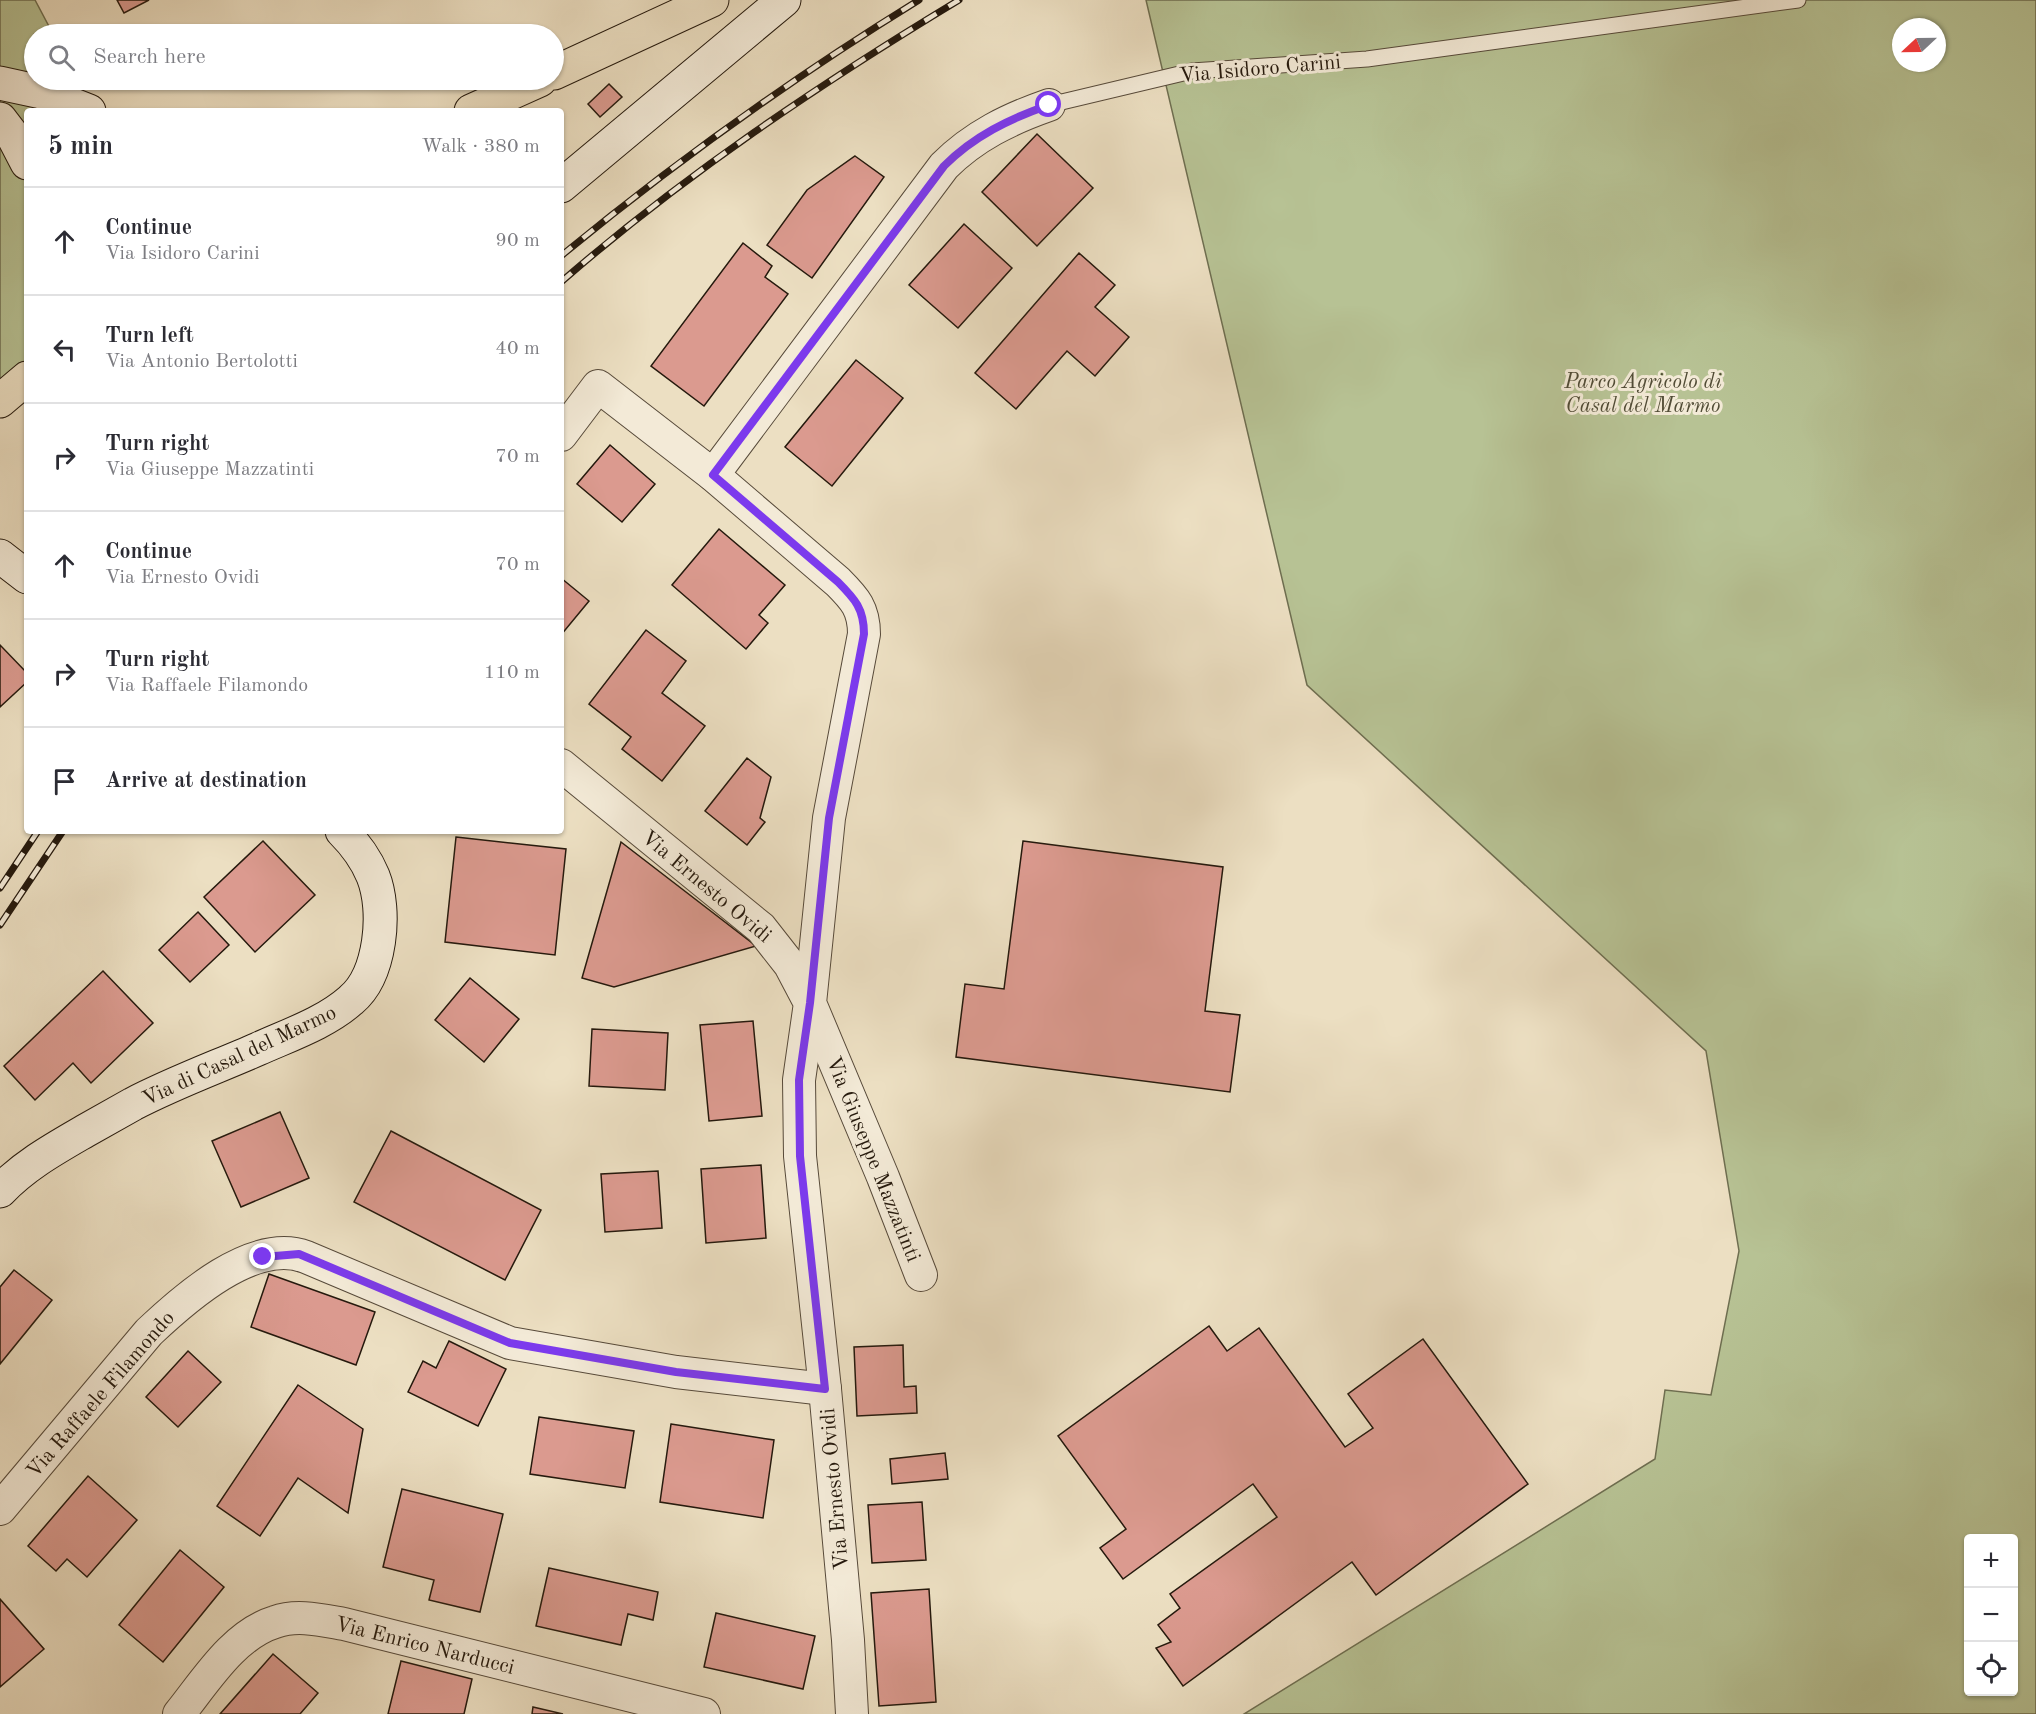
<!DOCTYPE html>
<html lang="en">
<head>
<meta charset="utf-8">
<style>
	:root { --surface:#fff; --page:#f2f2f3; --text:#2b2b33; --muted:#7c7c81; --line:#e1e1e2 }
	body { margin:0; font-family:"Old Standard TT",serif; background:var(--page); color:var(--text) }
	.controls { position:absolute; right:18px; bottom:18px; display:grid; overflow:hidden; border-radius:6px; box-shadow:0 2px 4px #0004 }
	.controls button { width:54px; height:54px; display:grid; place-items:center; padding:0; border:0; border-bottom:2px solid var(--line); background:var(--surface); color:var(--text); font:30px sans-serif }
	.compass { position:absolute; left:1892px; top:18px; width:54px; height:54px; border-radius:50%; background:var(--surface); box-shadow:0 2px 4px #0004; rotate:248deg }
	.stop { position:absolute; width:18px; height:18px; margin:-14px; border:4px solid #7c3aed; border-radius:50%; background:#fff }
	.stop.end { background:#7c3aed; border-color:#fff; box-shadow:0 2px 6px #0008 }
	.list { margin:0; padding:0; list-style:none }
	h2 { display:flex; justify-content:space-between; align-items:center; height:78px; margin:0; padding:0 24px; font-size:26px }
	h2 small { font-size:20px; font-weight:400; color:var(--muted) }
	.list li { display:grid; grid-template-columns:39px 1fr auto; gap:18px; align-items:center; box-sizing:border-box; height:108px; padding:0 24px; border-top:2px solid var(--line) }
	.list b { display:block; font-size:22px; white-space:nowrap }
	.list p { margin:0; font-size:20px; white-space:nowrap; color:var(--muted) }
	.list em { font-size:20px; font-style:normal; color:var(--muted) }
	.icon { flex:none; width:33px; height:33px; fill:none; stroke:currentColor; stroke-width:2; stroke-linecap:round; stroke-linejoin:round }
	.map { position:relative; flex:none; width:2036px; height:1714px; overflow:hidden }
	.search { position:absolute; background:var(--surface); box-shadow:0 2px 4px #0004; left:24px; top:24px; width:540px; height:66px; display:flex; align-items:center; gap:15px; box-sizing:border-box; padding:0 21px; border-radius:33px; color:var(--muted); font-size:22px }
	.panel { position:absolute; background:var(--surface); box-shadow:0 2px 4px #0004; left:24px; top:108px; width:540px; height:726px; border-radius:6px }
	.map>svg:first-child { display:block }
	.green { fill:#b7c294; stroke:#6e6e50; stroke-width:1.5; fill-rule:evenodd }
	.building { fill:#db9a8f; stroke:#25190d; stroke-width:1.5 }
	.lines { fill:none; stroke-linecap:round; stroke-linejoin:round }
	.lane-casing { stroke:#574a3a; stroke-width:17 }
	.street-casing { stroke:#574a3a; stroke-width:34 }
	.secondary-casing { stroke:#25190d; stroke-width:35 }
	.primary-casing { stroke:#25190d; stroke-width:35 }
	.lane { stroke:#f3ead7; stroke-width:15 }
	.street { stroke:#f3ead7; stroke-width:32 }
	.secondary { stroke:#f3ead7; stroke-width:33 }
	.primary { stroke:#ecdfc2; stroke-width:33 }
	.rail-casing { stroke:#25190d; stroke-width:7 }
	.rail { stroke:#f3ead7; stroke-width:4.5; stroke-dasharray:14; stroke-linecap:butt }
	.route { stroke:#7c3aed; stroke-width:8 }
	.labels { text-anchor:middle; stroke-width:6; stroke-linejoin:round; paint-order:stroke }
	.street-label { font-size:21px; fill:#25190d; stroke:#f3ead7 }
	.park-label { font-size:21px; font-style:italic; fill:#514c36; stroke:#f3ead7 }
</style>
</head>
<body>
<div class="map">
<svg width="2036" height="1714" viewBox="0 0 2036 1714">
	<rect width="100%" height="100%" fill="#ecdfc2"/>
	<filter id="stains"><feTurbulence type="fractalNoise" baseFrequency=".00333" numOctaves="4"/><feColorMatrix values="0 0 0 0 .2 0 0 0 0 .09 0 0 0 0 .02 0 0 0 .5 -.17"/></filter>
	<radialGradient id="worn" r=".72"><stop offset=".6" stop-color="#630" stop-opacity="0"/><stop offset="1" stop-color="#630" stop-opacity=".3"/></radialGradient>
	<g class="green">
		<polygon points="0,0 35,0 53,34 34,34 34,80 76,80 93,111 27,111 27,380 0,405"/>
		<path d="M1146,0h890v1714h-792l411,-255 10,-69 46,5 28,-144 -33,-200 -399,-366zM1901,27h36v36h-36zM1968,1538h46v154h-46z"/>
	</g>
	<g class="building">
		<polygon points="117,0 149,0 124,13"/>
		<polygon points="609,84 622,97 600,117 588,104"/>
		<polygon points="1037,134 1093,188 1037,246 982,192"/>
		<polygon points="855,156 884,177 812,278 767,245 807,190"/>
		<polygon points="964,224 1012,268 958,328 909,285"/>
		<polygon points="743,243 772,266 765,277 788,294 704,406 651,366"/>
		<polygon points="1079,253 1115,285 1095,307 1129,337 1095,376 1067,351 1016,409 975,373"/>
		<polygon points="856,360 903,398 832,486 785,447"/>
		<polygon points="610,445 655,484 622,522 577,484"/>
		<polygon points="719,529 785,585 759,615 768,623 746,649 672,585"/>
		<polygon points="561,578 589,601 561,635"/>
		<polygon points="646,630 686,661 662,693 705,726 662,781 622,749 631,737 589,704"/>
		<polygon points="0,645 27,673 27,682 0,707"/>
		<polygon points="747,758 771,777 760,818 765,822 747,845 705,811"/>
		<polygon points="456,837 566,849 555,955 445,942"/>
		<polygon points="263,841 315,895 255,952 204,897"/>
		<polygon points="1023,841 1223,867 1205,1011 1240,1015 1230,1092 956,1057 965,984 1004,989"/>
		<polygon points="621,842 756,946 614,987 582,978"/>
		<polygon points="198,912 229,945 190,982 159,950"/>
		<polygon points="103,971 153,1023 91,1083 73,1063 35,1100 4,1066"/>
		<polygon points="470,978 519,1019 484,1062 435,1020"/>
		<polygon points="753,1021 762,1116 709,1121 700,1025"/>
		<polygon points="592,1029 668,1033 665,1090 589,1086"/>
		<polygon points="280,1112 309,1178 241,1207 212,1141"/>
		<polygon points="391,1131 541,1210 505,1280 354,1202"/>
		<polygon points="761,1165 766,1238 706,1243 701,1169"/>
		<polygon points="658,1171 662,1228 605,1232 601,1174"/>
		<polygon points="14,1270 52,1300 0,1364 0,1287"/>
		<polygon points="269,1274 375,1312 356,1365 251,1327"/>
		<polygon points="1209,1326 1227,1351 1259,1328 1345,1447 1373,1428 1348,1394 1423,1339 1528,1484 1376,1595 1352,1562 1183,1686 1156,1648 1171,1642 1158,1625 1180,1608 1170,1594 1277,1517 1253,1484 1123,1579 1100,1548 1126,1529 1058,1436"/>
		<polygon points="449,1341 506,1369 478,1426 408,1392 423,1361 436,1368"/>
		<polygon points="903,1345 904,1387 916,1386 917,1413 857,1416 854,1347"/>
		<polygon points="188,1351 221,1382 178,1427 146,1397"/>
		<polygon points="298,1385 363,1429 348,1513 298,1478 260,1536 217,1506"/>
		<polygon points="539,1417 634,1431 625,1488 530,1474"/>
		<polygon points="671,1424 774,1440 763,1518 660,1502"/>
		<polygon points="945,1453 948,1479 892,1484 890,1459"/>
		<polygon points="88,1476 137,1520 87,1577 67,1559 56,1571 28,1546"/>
		<polygon points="402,1489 503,1514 480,1612 429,1600 434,1580 383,1567"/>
		<polygon points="922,1502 926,1560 872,1563 868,1505"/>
		<polygon points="180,1550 224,1587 163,1662 119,1625"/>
		<polygon points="549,1568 658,1592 653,1620 628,1614 621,1645 536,1626"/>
		<polygon points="929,1589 936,1702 879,1706 871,1593"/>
		<polygon points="0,1599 44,1649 0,1687"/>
		<polygon points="716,1613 815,1636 803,1689 704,1667"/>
		<polygon points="273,1654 318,1693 300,1714 220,1714"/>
		<polygon points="401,1661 472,1679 464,1714 388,1714"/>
		<polygon points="533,1707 563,1714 532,1714"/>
	</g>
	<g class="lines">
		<defs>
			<polyline id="lane" points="1049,105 1192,71 1367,59 1798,0"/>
			<g id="street">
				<path d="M561,435l37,-49 115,89 125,107c17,17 26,27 26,52l-35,184 -19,185 73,174 38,98"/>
				<path d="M713,475l231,-309c30,-30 65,-47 105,-61"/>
				<polyline points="561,765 761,928 790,965 810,1003 799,1080 800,1156 825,1389 848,1640 852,1714"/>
				<path d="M0,1509l149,-177c35,-33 104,-95 157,-75l204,86 166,29 149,17"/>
				<path d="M179,1714c26,-32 54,-79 96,-92 22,-8 46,-2 69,2l360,90"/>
			</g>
			<g id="secondary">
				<polyline points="0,83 41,92 89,111"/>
				<polyline points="0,119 13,136 27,163"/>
				<polyline points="561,186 784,0"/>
				<polyline points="0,556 27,577"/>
				<path d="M0,1191c25,-26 54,-42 85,-60 16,-9 32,-18 48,-27 40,-21 84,-37 125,-55 31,-14 67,-26 93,-49 30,-25 36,-89 22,-124 -7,-17 -18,-32 -31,-45"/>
			</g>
			<g id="primary">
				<polyline points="554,73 712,0"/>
				<polyline points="471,111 540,80"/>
				<polyline points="0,401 27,378"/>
			</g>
		</defs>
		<use href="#lane" class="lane-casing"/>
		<use href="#street" class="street-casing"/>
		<use href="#secondary" class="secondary-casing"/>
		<use href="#primary" class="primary-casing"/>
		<use href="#lane" class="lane"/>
		<use href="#street" class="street"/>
		<use href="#secondary" class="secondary"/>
		<use href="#primary" class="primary"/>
		<defs>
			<g id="rail">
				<path d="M561,256c114,-94 233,-179 358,-256"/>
				<path d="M561,282c123,-107 259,-198 398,-282"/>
				<polyline points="0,888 38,831"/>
				<polyline points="0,925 63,831"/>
			</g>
		</defs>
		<use href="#rail" class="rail-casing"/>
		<use href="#rail" class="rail"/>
	</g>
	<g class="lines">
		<path class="route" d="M263,1257l36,-3 211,89 166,29 149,17 -25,-233 -1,-76 11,-77 19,-185 35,-184c0,-25 -9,-35 -26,-52l-125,-107 231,-309c30,-30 65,-47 105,-61"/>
	</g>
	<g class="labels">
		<g class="street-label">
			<text transform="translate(1260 68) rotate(-5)" y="7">Via Isidoro Carini</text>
			<text transform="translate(707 886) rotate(40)" y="7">Via Ernesto Ovidi</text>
			<text transform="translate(239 1055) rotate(-25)" y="7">Via di Casal del Marmo</text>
			<text transform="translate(874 1159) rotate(68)" y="7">Via Giuseppe Mazzatinti</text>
			<text transform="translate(100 1394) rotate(-49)" y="7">Via Raffaele Filamondo</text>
			<text transform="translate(834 1489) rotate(-95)" y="7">Via Ernesto Ovidi</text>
			<text transform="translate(425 1645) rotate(14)" y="7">Via Enrico Narducci</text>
		</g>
		<g class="park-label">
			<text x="1643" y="388">Parco Agricolo di<tspan x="1643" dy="24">Casal del Marmo</tspan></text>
		</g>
	</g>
	<rect width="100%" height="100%" filter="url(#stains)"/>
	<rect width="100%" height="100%" fill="url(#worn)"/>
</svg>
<div class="controls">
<button>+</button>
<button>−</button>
<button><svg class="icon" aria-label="locate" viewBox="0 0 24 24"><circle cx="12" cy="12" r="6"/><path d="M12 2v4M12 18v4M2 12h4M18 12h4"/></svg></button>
</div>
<svg class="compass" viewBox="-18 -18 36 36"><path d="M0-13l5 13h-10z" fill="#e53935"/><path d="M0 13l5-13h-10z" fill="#7c7c81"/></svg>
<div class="stop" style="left:1049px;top:105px"></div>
<div class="stop end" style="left:263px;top:1257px"></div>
<div class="search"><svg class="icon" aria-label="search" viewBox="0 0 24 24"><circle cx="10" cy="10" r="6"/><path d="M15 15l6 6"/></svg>Search here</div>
<section class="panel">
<h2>5 min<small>Walk · 380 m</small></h2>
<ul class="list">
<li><svg class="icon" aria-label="ahead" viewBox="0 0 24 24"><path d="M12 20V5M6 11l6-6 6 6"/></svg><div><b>Continue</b><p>Via Isidoro Carini</p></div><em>90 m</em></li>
<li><svg class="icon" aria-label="left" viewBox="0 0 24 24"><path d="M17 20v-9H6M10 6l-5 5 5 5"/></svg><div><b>Turn left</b><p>Via Antonio Bertolotti</p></div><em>40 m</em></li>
<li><svg class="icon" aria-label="right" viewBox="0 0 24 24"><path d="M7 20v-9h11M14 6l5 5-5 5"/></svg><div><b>Turn right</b><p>Via Giuseppe Mazzatinti</p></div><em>70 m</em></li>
<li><svg class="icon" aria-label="ahead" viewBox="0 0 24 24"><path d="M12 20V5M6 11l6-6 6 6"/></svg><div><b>Continue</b><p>Via Ernesto Ovidi</p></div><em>70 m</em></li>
<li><svg class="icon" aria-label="right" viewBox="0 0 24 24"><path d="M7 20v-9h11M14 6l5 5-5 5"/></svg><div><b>Turn right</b><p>Via Raffaele Filamondo</p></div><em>110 m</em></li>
<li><svg class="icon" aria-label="arrive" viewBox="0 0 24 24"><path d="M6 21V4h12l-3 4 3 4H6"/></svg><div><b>Arrive at destination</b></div></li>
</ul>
</section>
</div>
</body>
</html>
